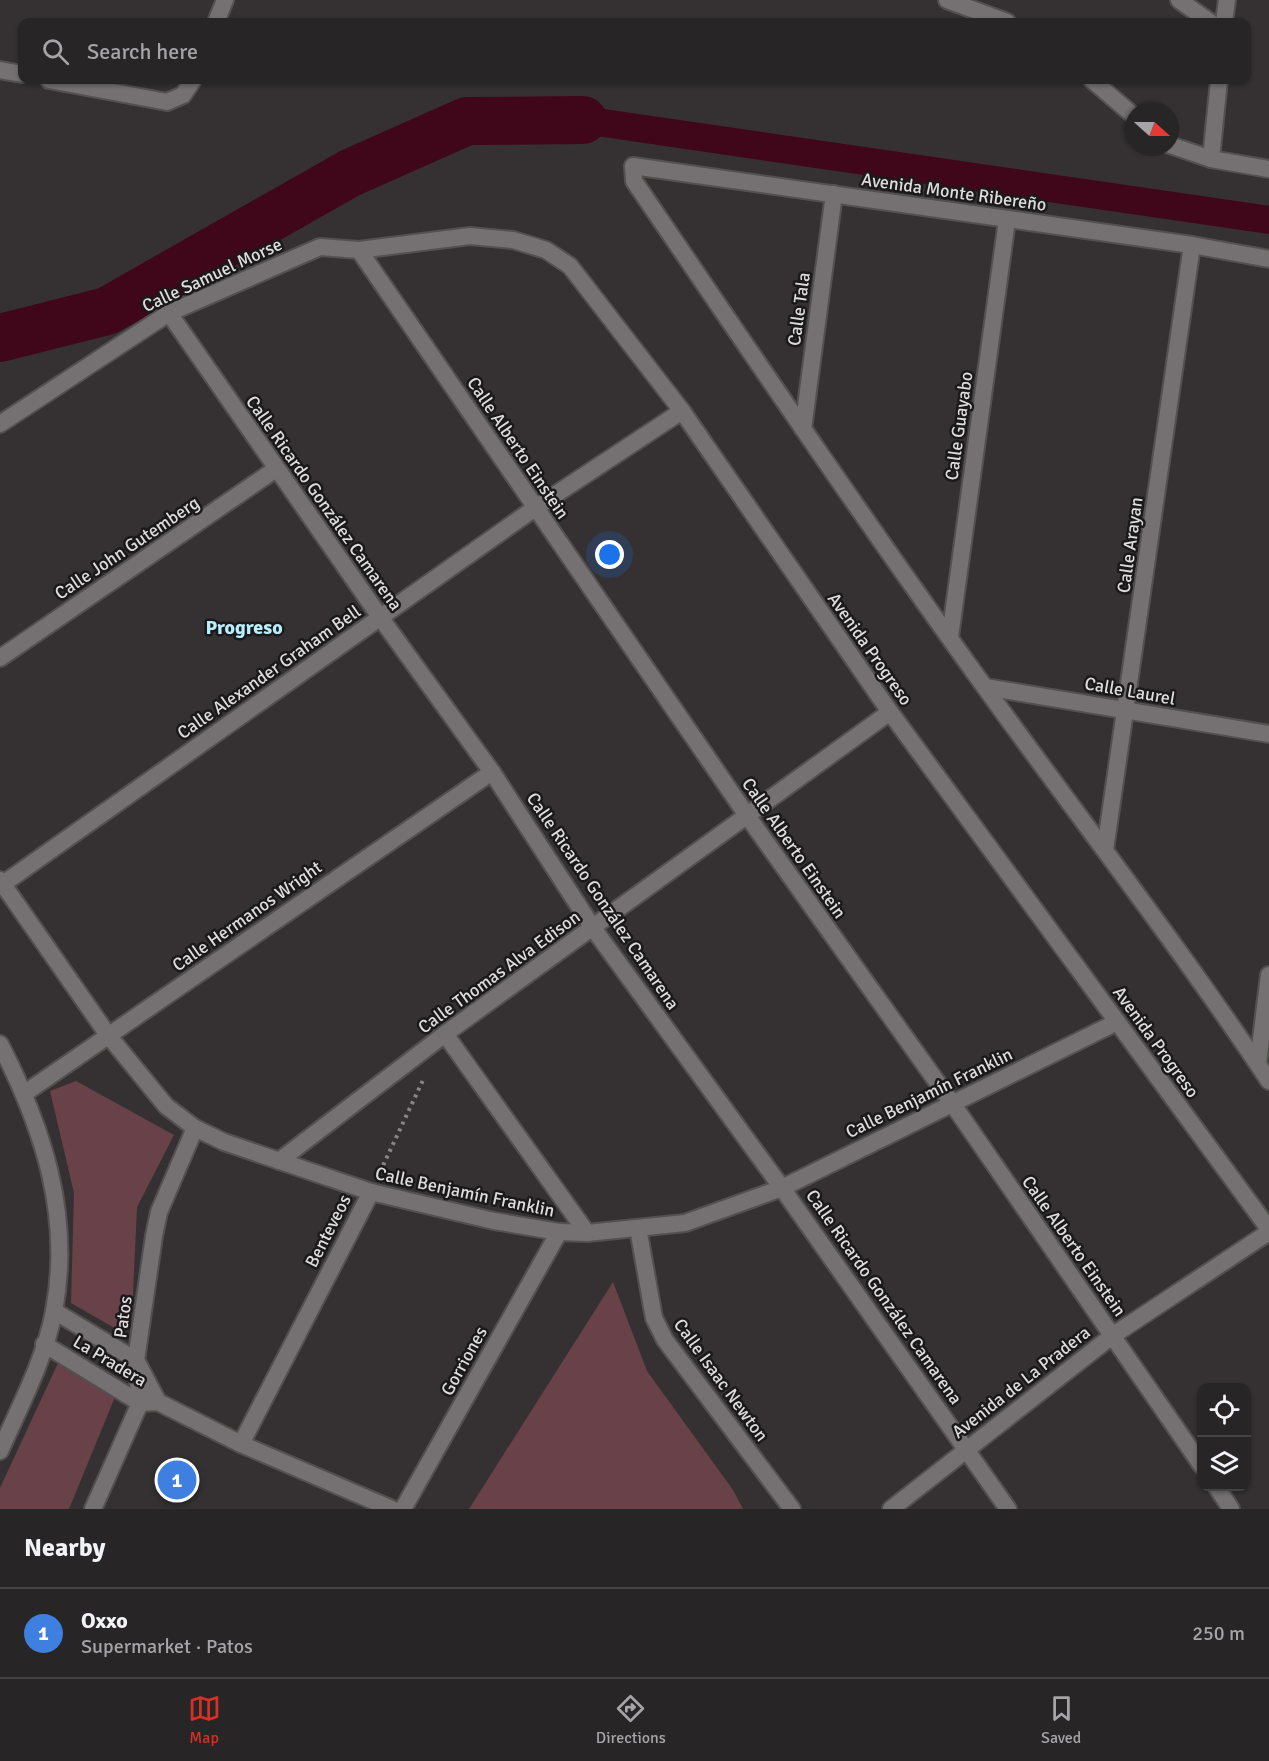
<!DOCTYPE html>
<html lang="en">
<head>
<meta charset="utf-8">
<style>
	:root { --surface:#282526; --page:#302d2e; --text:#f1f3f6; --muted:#a5a5a7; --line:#444243; --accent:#d93025 }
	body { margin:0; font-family:Signika,sans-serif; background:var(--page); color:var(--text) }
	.controls { position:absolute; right:18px; bottom:18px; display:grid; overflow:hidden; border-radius:12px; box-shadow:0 2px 4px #0004 }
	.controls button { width:54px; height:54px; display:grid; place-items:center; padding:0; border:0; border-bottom:2px solid var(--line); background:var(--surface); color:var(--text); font:30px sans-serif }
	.compass { position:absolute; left:1125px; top:102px; width:54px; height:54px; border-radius:50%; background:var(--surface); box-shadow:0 2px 4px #0004; rotate:111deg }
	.you { position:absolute; left:610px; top:555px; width:21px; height:21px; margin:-15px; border:4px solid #fff; border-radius:50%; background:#1a73e8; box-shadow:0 0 0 9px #1a73e833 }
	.badge { display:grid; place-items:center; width:39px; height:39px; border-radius:50%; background:var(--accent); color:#fff; font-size:20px; font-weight:700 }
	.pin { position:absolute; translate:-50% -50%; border:3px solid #fff; box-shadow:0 2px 6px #0006 }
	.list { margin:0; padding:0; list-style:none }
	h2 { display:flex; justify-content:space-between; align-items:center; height:78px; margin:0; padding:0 24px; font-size:26px }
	h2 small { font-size:20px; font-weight:400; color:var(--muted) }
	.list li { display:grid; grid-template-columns:39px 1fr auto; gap:18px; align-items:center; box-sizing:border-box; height:90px; padding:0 24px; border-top:2px solid var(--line) }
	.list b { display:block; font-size:22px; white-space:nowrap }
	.list p { margin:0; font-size:20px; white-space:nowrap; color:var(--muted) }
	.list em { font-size:20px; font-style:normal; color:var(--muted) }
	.icon { flex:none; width:33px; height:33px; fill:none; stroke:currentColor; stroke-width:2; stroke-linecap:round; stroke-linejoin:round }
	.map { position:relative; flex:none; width:1269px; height:1509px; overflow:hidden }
	.search { position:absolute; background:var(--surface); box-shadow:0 2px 4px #0004; left:18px; right:18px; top:18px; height:66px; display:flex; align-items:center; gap:15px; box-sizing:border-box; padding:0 21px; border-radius:12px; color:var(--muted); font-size:22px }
	.sheet { height:168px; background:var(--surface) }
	nav { display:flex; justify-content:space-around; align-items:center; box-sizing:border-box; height:84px; border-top:2px solid var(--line); background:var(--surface); font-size:16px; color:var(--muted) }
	nav a { display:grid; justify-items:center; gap:3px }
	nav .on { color:var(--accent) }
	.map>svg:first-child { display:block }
	.green { fill:#694149 }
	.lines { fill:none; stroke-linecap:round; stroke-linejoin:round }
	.canal { stroke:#40061a; stroke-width:28 }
	.river { stroke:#40061a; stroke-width:48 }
	.minor-casing { stroke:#535050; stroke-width:20 }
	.tertiary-casing { stroke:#535050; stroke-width:20 }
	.path { stroke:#888586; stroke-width:4; stroke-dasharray:3 4.5; stroke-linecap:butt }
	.minor { stroke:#757172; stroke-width:16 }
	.tertiary { stroke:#757172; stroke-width:16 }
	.labels { text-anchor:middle; stroke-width:5; stroke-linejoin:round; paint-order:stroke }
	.street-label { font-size:18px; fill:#dfdcdd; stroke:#1b191a }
	.neighbourhood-label { font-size:20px; font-weight:bold; fill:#b7effe; stroke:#1b191a }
</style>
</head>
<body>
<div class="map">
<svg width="1269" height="1509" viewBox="0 0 1269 1509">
	<rect width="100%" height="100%" fill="#353132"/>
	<g class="green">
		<polygon points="76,1081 174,1135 137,1207 132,1315 129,1328 118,1330 71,1303 74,1193 50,1091"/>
		<polygon points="613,1282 647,1371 733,1490 743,1509 469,1509"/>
		<polygon points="59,1361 115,1397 69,1509 0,1509 0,1488"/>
	</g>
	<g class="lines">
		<polyline class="canal" points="583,120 1269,220"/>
		<polyline class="river" points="0,338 107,311 350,173 467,121 583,120"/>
		<defs>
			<g id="minor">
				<polyline points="947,0 1007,22"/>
				<polyline points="1179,0 1210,22"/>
				<polyline points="216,22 225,0"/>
				<polyline points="1224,22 1227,0"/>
				<polyline points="0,70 22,74"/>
				<polyline points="49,80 167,102 183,95 193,80"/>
				<polyline points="1092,80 1134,116"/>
				<polyline points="1170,145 1211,159 1269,169"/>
				<polyline points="1211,159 1219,80"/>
				<polyline points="359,250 746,814 952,1103 1202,1466"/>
				<path d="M1269,259l-77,-14 -559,-79 1,15c115,169 230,339 350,505 95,132 195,260 285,395"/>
				<polyline points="169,313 380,617 492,772 593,928 782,1188 1008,1509"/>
				<polyline points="0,424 169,313 320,247 359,250 470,236 513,240 546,250 570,266 682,411 890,712 1269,1229"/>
				<polyline points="803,429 834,194"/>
				<polyline points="950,637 1007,220"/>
				<polyline points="0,658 276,469"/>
				<polyline points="985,687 1269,734"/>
				<polyline points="1105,850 1192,245"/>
				<polyline points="0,880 108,1035 166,1106 195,1128 224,1142 371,1192 494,1221 559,1232 587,1233 685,1223 782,1188 1117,1022"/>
				<polyline points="0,886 535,508 682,411"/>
				<polyline points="445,1034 587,1233"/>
				<polyline points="1258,1064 1269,975"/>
				<polyline points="25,1093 492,772"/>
				<polyline points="279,1161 445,1034 890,712"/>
				<polyline points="638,1228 654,1318 665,1340 792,1509"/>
				<polyline points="54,1311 136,1360 158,1402"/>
				<polyline points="44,1344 140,1403 158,1402 241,1444 392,1509"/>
				<polyline points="241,1444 371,1192"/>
				<polyline points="1216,1486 1231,1509"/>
				<polyline points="93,1509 140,1403 136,1360 154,1236 159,1212 195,1128"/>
				<polyline points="403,1509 559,1232"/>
				<polyline points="891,1509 1112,1336 1269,1232"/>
			</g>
			<path id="tertiary" d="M0,1044c43,84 72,171 54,267 -9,48 -34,95 -54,140"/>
		</defs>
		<use href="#minor" class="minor-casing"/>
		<use href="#tertiary" class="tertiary-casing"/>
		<polyline class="path" points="380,1172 424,1078"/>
		<use href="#minor" class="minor"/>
		<use href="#tertiary" class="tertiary"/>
	</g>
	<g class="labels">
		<g class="street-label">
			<text transform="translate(954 192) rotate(8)" y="6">Avenida Monte Ribereño</text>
			<text transform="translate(212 275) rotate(-25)" y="6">Calle Samuel Morse</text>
			<text transform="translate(799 309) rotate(-82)" y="6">Calle Tala</text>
			<text transform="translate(959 426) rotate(-82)" y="6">Calle Guayabo</text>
			<text transform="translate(518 448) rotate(56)" y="6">Calle Alberto Einstein</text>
			<text transform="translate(324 503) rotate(55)" y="6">Calle Ricardo González Camarena</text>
			<text transform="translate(1130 545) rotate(-82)" y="6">Calle Arayan</text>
			<text transform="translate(127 548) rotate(-34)" y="6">Calle John Gutemberg</text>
			<text transform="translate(870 649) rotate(55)" y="6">Avenida Progreso</text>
			<text transform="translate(269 672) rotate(-35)" y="6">Calle Alexander Graham Bell</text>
			<text transform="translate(1130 691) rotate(10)" y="6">Calle Laurel</text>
			<text transform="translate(794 848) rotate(55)" y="6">Calle Alberto Einstein</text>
			<text transform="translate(603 901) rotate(56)" y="6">Calle Ricardo González Camarena</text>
			<text transform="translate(247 916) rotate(-35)" y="6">Calle Hermanos Wright</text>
			<text transform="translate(499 972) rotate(-36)" y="6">Calle Thomas Alva Edison</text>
			<text transform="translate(1156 1042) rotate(54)" y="6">Avenida Progreso</text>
			<text transform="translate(929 1093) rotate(-26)" y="6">Calle Benjamín Franklin</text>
			<text transform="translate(465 1192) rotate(12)" y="6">Calle Benjamín Franklin</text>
			<text transform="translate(328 1231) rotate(-63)" y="6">Benteveos</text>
			<text transform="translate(1074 1246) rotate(55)" y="6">Calle Alberto Einstein</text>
			<text transform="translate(884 1297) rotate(55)" y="6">Calle Ricardo González Camarena</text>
			<text transform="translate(123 1317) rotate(-82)" y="6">Patos</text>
			<text transform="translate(110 1361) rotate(31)" y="6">La Pradera</text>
			<text transform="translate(464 1361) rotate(-61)" y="6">Gorriones</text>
			<text transform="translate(721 1380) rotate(54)" y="6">Calle Isaac Newton</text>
			<text transform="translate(1021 1382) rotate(-38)" y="6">Avenida de La Pradera</text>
		</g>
		<g class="neighbourhood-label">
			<text x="244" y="634">Progreso</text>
		</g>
	</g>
</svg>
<div class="controls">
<button><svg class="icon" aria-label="locate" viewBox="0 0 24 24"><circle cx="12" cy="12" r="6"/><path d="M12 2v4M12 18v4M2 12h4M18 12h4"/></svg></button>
<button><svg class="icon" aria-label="layers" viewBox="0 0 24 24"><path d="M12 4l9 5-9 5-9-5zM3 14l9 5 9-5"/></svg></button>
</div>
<svg class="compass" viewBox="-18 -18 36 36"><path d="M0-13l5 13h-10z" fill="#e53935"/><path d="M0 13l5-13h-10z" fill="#a5a5a7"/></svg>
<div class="you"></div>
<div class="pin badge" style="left:177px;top:1480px;background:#3f7fe0">1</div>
<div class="search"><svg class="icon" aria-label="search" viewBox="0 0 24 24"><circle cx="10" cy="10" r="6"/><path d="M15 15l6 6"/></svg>Search here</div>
</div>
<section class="sheet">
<h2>Nearby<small></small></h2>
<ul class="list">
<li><span class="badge" style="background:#3f7fe0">1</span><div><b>Oxxo</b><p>Supermarket · Patos</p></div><em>250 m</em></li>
</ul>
</section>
<nav>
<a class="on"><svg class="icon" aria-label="map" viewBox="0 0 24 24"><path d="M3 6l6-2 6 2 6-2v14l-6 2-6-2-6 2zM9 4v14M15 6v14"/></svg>Map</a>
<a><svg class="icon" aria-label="directions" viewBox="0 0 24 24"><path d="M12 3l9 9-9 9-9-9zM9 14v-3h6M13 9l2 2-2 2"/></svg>Directions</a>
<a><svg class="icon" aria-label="saved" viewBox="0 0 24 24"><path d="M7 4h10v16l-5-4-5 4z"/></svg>Saved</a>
</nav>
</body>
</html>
